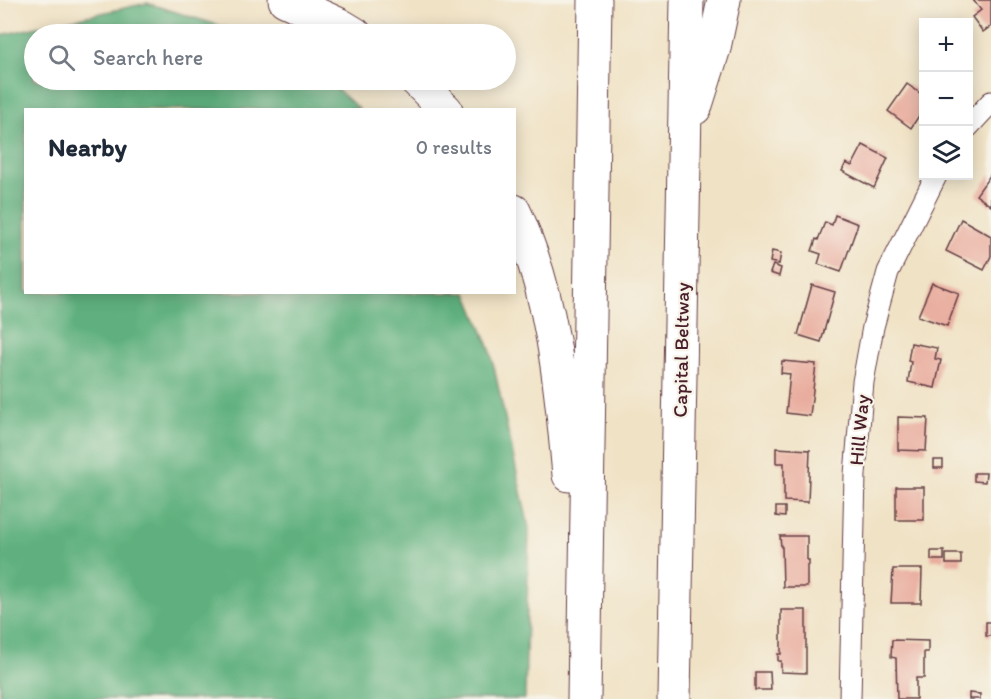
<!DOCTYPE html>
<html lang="en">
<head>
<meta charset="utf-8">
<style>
	:root { --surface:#fff; --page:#f6f6f7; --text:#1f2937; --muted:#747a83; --line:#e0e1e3 }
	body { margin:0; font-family:Itim,sans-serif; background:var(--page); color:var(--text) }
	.controls { position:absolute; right:18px; top:18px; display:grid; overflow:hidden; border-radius:0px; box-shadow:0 3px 15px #0003 }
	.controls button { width:54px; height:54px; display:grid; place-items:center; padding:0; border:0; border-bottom:2px solid var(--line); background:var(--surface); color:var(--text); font:30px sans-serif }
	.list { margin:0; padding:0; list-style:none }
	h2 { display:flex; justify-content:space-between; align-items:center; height:78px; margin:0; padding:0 24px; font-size:26px }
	h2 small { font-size:20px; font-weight:400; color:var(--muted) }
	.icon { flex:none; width:33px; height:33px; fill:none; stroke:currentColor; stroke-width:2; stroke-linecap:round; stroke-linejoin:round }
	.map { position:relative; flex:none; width:991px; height:699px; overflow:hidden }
	.search { position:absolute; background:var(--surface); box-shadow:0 3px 15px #0003; left:24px; top:24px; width:492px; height:66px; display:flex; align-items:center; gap:15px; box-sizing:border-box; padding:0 21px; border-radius:33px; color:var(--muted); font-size:22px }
	.panel { position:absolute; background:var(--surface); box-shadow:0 3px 15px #0003; left:24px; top:108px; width:492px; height:186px; border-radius:0px }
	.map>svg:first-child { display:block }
	.forest { fill:#5fb07e; stroke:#546854; stroke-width:1.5 }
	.building { fill:#e9ad9f }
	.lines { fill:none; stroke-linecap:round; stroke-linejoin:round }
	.street-casing { stroke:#633c42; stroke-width:23 }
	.highway-casing { stroke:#633c42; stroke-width:35 }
	.street { stroke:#fff; stroke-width:21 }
	.highway { stroke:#fff; stroke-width:33 }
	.labels { text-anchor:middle; stroke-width:4.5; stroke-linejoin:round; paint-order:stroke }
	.street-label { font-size:20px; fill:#4a1f2b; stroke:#f7f3e8 }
</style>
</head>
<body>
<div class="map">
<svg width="991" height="699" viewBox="0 0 991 699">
	<rect width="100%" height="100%" fill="#f7f3e8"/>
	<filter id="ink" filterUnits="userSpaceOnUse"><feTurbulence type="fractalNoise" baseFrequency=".0167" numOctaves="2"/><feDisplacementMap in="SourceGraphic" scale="12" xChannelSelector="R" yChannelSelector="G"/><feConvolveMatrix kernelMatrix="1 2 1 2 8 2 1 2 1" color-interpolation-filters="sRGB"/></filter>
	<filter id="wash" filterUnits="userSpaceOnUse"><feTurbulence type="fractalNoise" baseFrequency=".008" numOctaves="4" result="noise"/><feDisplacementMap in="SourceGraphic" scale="24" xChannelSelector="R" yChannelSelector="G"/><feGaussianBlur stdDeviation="1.35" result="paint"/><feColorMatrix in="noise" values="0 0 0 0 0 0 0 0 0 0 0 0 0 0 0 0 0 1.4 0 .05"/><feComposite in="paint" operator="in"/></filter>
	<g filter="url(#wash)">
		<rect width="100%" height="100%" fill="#f0e2c5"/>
		<polygon class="forest" points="147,3 246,34 34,34 34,80 327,80 359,109 26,110 26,292 467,293 490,349 529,528 525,699 0,699 0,37 6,34"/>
		<g id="blocks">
			<g class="building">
				<polygon points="973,0 991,0 991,26 983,32 972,17 981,10"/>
				<polygon points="907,84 924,96 924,113 922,115 920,114 911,128 888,111"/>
				<polygon points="863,145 888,158 874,188 842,171 846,163 852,166"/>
				<polygon points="991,174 991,206 976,195"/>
				<polygon points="835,215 858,224 841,272 818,264 821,254 812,251 816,239 818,240 825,222 832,225"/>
				<polygon points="961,219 991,236 991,256 984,270 946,251"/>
				<polygon points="772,251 781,253 779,264 770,262"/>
				<polygon points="773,265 781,268 779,276 770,273"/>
				<polygon points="932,283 959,293 947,326 918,316"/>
				<polygon points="812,285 835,292 821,342 798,335"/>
				<polygon points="911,343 937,348 935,359 941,360 935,388 908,382 911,362 908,361"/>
				<polygon points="782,361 816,364 810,416 786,413 790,374 781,373"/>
				<polygon points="898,417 928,418 926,451 898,450"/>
				<polygon points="776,448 810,450 808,502 784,501 784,463 776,463"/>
				<rect x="934" y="460" width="9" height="8"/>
				<polygon points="974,473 986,473 985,482 974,481"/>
				<rect x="896" y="487" width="28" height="33"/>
				<polygon points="776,507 785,507 785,517 776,516"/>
				<polygon points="780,536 807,536 807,560 809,560 809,565 807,565 807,587 783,587 782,547 781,547"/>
				<rect x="931" y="551" width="13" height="9"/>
				<rect x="946" y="554" width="15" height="10"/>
				<polygon points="893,569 922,569 921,603 891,603"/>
				<polygon points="781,610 806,610 806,673 781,672 781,661 778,661 778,654 781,654"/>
				<rect x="986" y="622" width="5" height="14"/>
				<polygon points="892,640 928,641 928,652 924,652 924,678 916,678 916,699 897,699 896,658 891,657"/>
				<polygon points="755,672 770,672 771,690 755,690"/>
				<polygon points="969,693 980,694 980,699 969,699"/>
			</g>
		</g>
	</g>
	<g filter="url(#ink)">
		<use href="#blocks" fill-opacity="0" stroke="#633c42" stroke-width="1.5"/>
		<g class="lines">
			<defs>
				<g id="street">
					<polyline points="968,127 991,102"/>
					<polyline points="850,699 855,474 863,382 873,327 888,272 936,176"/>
				</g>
				<g id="highway">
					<polyline points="285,0 340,25 355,34"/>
					<polyline points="416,80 446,110"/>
					<polyline points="695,108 714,48 724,0"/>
					<path d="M514,211c39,83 47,175 55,264"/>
					<polyline points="584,699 595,0"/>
					<polyline points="674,699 687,0"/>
				</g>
			</defs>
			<use href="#street" class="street-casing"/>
			<use href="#highway" class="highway-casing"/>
			<use href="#street" class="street"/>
			<use href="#highway" class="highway"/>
		</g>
	</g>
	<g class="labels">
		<g class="street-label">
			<text transform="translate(681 350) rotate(-89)" y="7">Capital Beltway</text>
			<text transform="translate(859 430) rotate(-85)" y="7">Hill Way</text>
		</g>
	</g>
</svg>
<div class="controls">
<button>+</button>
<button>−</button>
<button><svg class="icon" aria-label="layers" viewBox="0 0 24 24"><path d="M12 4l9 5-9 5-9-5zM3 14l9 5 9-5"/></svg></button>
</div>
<div class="search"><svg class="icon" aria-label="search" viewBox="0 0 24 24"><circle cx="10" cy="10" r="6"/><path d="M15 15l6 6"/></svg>Search here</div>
<section class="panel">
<h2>Nearby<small>0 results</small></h2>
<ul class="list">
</ul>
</section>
</div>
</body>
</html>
